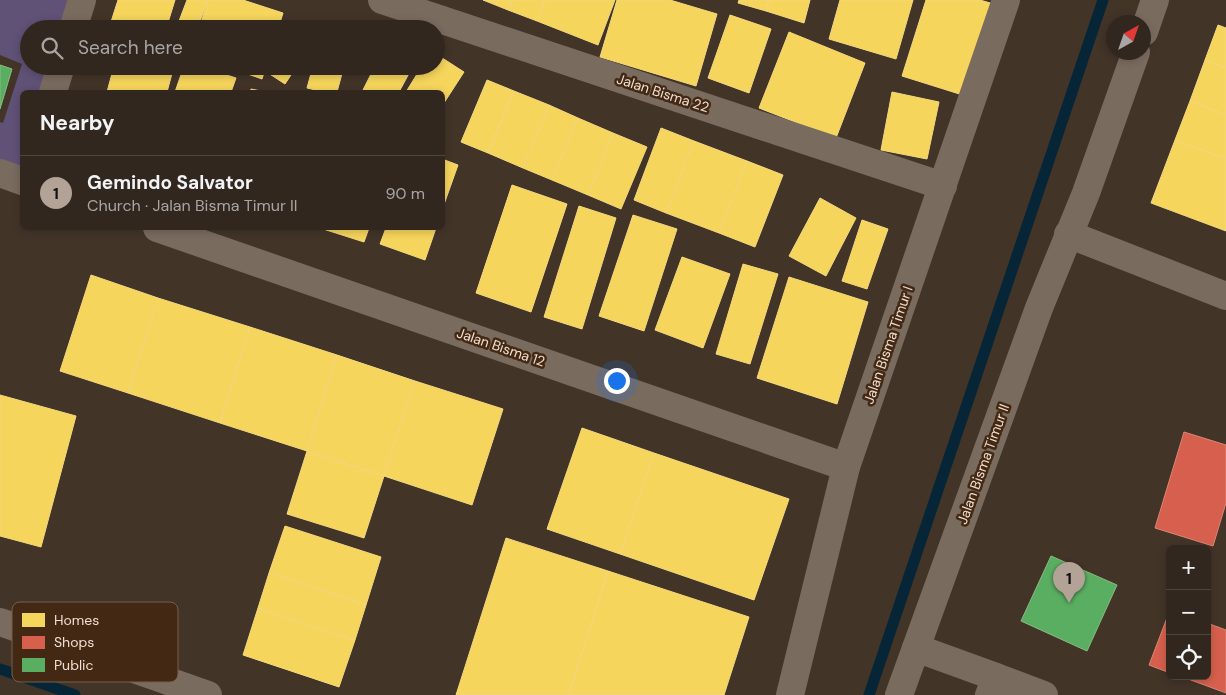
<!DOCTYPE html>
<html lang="en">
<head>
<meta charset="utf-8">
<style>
	:root { --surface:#32271e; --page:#3d332b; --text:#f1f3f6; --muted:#a8a5a4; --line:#4d443c; --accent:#b3a296 }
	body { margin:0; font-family:"DM Sans",sans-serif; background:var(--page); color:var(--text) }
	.controls { position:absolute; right:15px; bottom:15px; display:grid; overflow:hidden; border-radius:8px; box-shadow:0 2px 8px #0003 }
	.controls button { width:45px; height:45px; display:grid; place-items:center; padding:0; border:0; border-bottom:1px solid var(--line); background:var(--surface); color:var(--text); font:25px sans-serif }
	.compass { position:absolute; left:1106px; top:15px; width:45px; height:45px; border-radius:50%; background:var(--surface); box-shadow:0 2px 8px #0003; rotate:40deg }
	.you { position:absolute; left:616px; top:380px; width:18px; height:18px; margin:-12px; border:4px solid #fff; border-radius:50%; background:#1a73e8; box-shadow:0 0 0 8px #1a73e833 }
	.badge { display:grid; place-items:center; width:32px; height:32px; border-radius:50%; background:var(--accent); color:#111; font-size:16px; font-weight:700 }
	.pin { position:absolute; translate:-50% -41px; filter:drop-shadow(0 1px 2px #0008) }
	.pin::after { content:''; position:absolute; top:26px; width:18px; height:15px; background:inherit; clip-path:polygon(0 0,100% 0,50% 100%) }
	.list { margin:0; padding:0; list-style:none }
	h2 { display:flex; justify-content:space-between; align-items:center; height:65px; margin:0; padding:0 20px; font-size:21px }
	h2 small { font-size:16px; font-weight:400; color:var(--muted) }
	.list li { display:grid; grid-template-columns:32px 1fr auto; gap:15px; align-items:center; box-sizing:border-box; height:75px; padding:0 20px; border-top:1px solid var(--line) }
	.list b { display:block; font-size:19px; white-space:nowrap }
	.list p { margin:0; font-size:16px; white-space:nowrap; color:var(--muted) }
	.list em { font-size:16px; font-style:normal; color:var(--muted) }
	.icon { flex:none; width:28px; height:28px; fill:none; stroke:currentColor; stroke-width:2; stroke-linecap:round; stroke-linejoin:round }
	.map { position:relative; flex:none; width:1226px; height:695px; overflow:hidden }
	.search { position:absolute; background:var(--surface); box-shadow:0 2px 8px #0003; left:20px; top:20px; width:425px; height:55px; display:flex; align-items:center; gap:12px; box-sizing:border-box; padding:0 18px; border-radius:28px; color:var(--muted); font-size:19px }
	.panel { position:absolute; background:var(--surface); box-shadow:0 2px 8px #0003; left:20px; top:90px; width:425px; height:140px; border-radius:8px }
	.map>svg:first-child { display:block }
	.green { fill:#605176 }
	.homes { fill:#f6d55c; stroke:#f4d87f }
	.shops { fill:#d6604d; stroke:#de8675 }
	.public { fill:#5aae61; stroke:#87bc83 }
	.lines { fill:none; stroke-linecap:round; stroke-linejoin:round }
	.stream { stroke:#062537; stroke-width:11 }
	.minor { stroke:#7a6b5f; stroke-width:28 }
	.tertiary { stroke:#7a6b5f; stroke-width:28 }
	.labels { text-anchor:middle; stroke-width:5; stroke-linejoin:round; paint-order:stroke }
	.street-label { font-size:14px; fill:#efded1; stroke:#432913 }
	.key { fill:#432913; stroke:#775f4c; stroke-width:1 }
	.key-label { font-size:14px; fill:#efded1 }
</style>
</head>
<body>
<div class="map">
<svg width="1226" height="695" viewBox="0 0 1226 695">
	<rect width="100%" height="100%" fill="#433428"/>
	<polygon class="green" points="0,0 76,0 67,29 29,29 29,66 55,66 46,92 22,92 22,167 0,162 0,122 3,123 22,64 0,55"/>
	<g class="homes">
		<polygon points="118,0 175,0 166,29 123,29 110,25"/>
		<polygon points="187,0 208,0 197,29 176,29"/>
		<polygon points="208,0 243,0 283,13 278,29 199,29"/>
		<polygon points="483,0 512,0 508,10"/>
		<polygon points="512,0 545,0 537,21 508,10"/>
		<polygon points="545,0 615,0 598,45 537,21"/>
		<polygon points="617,0 670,0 717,14 696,86 600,57"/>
		<polygon points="739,0 769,0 766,11 738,3"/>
		<polygon points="769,0 810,0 804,23 766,11"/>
		<polygon points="840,0 913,0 896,59 829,39"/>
		<polygon points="926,0 980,0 997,5 969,97 902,76"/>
		<polygon points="730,15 771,29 749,93 708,78"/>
		<polygon points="325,25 339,29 324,29"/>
		<polygon points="1218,25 1226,28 1226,68 1205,60"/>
		<polygon points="789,32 865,63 836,138 759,108"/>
		<polygon points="436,54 464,72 442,106 442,92 406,92 422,66 436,66"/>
		<polygon points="1205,60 1226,68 1226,115 1190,101"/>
		<polygon points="114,66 174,66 167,92 107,92"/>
		<polygon points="184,66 199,66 236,78 231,92 175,92"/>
		<polygon points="225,66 266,66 262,79"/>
		<polygon points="268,66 297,66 285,84 265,71"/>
		<polygon points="313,66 344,66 337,92 324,92 307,88"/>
		<polygon points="375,66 413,66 399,92 362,92"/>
		<polygon points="487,80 514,91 488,153 461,142"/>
		<polygon points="251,89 266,92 250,92"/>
		<polygon points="514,91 549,105 523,168 488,153"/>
		<polygon points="892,92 939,102 927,159 881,150"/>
		<polygon points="1190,101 1226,115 1226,159 1175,140"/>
		<polygon points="549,105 578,118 552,180 523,168"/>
		<polygon points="578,118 613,133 588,195 552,180"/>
		<polygon points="661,128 694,141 666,213 634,200"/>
		<polygon points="613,133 647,147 621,209 588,195"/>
		<polygon points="1175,140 1226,159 1226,231 1151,203"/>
		<polygon points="694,141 747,161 719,233 666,213"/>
		<polygon points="442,159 458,165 442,210"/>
		<polygon points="747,161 783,175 755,247 719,233"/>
		<polygon points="512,185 567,204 531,312 476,293"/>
		<polygon points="820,198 856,218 826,276 789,256"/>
		<polygon points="579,206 616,218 582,329 544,317"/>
		<polygon points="633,215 677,229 644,331 599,316"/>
		<polygon points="862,220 888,229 867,289 842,281"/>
		<polygon points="320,228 369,228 364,242"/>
		<polygon points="386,228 436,228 425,260 380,244"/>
		<polygon points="682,257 730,274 703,348 655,330"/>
		<polygon points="743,264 778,274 750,364 716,354"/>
		<polygon points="91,275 158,298 128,393 60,371"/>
		<polygon points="789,277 868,302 837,404 757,378"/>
		<polygon points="158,298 250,327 220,423 128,393"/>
		<polygon points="250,327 337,355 307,451 220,423"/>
		<polygon points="337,355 415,381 384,476 307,451"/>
		<polygon points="415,381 503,409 472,505 384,476"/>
		<polygon points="0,395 76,416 41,547 0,536"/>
		<polygon points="582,428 654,453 620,554 547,529"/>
		<polygon points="307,451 384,476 364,538 287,514"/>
		<polygon points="654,453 789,499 754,600 620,554"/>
		<polygon points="285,526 381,557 366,605 269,573"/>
		<polygon points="506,538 608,571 569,695 456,695"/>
		<polygon points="608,571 749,617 724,695 569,695"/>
		<polygon points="269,573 366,605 355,640 258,608"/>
		<polygon points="258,608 355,640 339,687 243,655"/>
	</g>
	<g class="shops">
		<polygon points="1184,432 1226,445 1226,503 1213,546 1155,528"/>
		<polygon points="1170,610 1170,673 1149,665"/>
		<polygon points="1207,623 1226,630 1226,693 1180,676 1207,676"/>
	</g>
	<g class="public">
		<polygon points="0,65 12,69 0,109"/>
		<polygon points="1051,556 1117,585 1087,651 1021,621"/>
	</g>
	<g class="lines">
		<g class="stream">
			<polyline points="0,669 75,695"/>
			<polyline points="869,695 1103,0"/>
		</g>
		<g class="minor">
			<polyline points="382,0 943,186"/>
			<polyline points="73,29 82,0"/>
			<polyline points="1144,32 1155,0"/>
			<polyline points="53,92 61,66"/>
			<polyline points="0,173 22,181"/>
			<polyline points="157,228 846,467"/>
			<polyline points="1068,234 1226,296"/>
			<polyline points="916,648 996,677"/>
			<polyline points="790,695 846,467 1006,0"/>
			<polyline points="899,695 1039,308 1086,193 1136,52"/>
			<polyline points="989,695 996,677 1044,695"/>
		</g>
		<polyline class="tertiary" points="0,622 208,695"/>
	</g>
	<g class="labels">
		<g class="street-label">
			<text transform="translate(663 93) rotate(18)" y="5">Jalan Bisma 22</text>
			<text transform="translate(888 345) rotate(-71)" y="5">Jalan Bisma Timur I</text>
			<text transform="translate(501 347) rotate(19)" y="5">Jalan Bisma 12</text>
			<text transform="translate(983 464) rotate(-70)" y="5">Jalan Bisma Timur II</text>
		</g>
	</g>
	<rect x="12" y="602" width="166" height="80" rx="8" class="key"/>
	<rect x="22" y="613" width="23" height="14" fill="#f6d55c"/>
	<rect x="22" y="636" width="23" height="13" fill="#d6604d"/>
	<rect x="22" y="658" width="23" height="14" fill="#5aae61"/>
	<g class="key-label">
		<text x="54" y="625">Homes</text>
		<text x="54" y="647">Shops</text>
		<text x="54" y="670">Public</text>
	</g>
</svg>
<div class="controls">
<button>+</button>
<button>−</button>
<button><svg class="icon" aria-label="locate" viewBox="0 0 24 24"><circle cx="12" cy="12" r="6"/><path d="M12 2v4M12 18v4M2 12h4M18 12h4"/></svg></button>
</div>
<svg class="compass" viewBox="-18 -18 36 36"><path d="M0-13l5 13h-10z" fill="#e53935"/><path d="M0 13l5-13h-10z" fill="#a8a5a4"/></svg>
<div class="you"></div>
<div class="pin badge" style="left:1069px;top:603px">1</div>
<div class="search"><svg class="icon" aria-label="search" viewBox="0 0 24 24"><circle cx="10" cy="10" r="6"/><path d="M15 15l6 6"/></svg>Search here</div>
<section class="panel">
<h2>Nearby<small></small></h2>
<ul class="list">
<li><span class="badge">1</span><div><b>Gemindo Salvator</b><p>Church · Jalan Bisma Timur II</p></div><em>90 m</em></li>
</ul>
</section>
</div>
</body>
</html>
